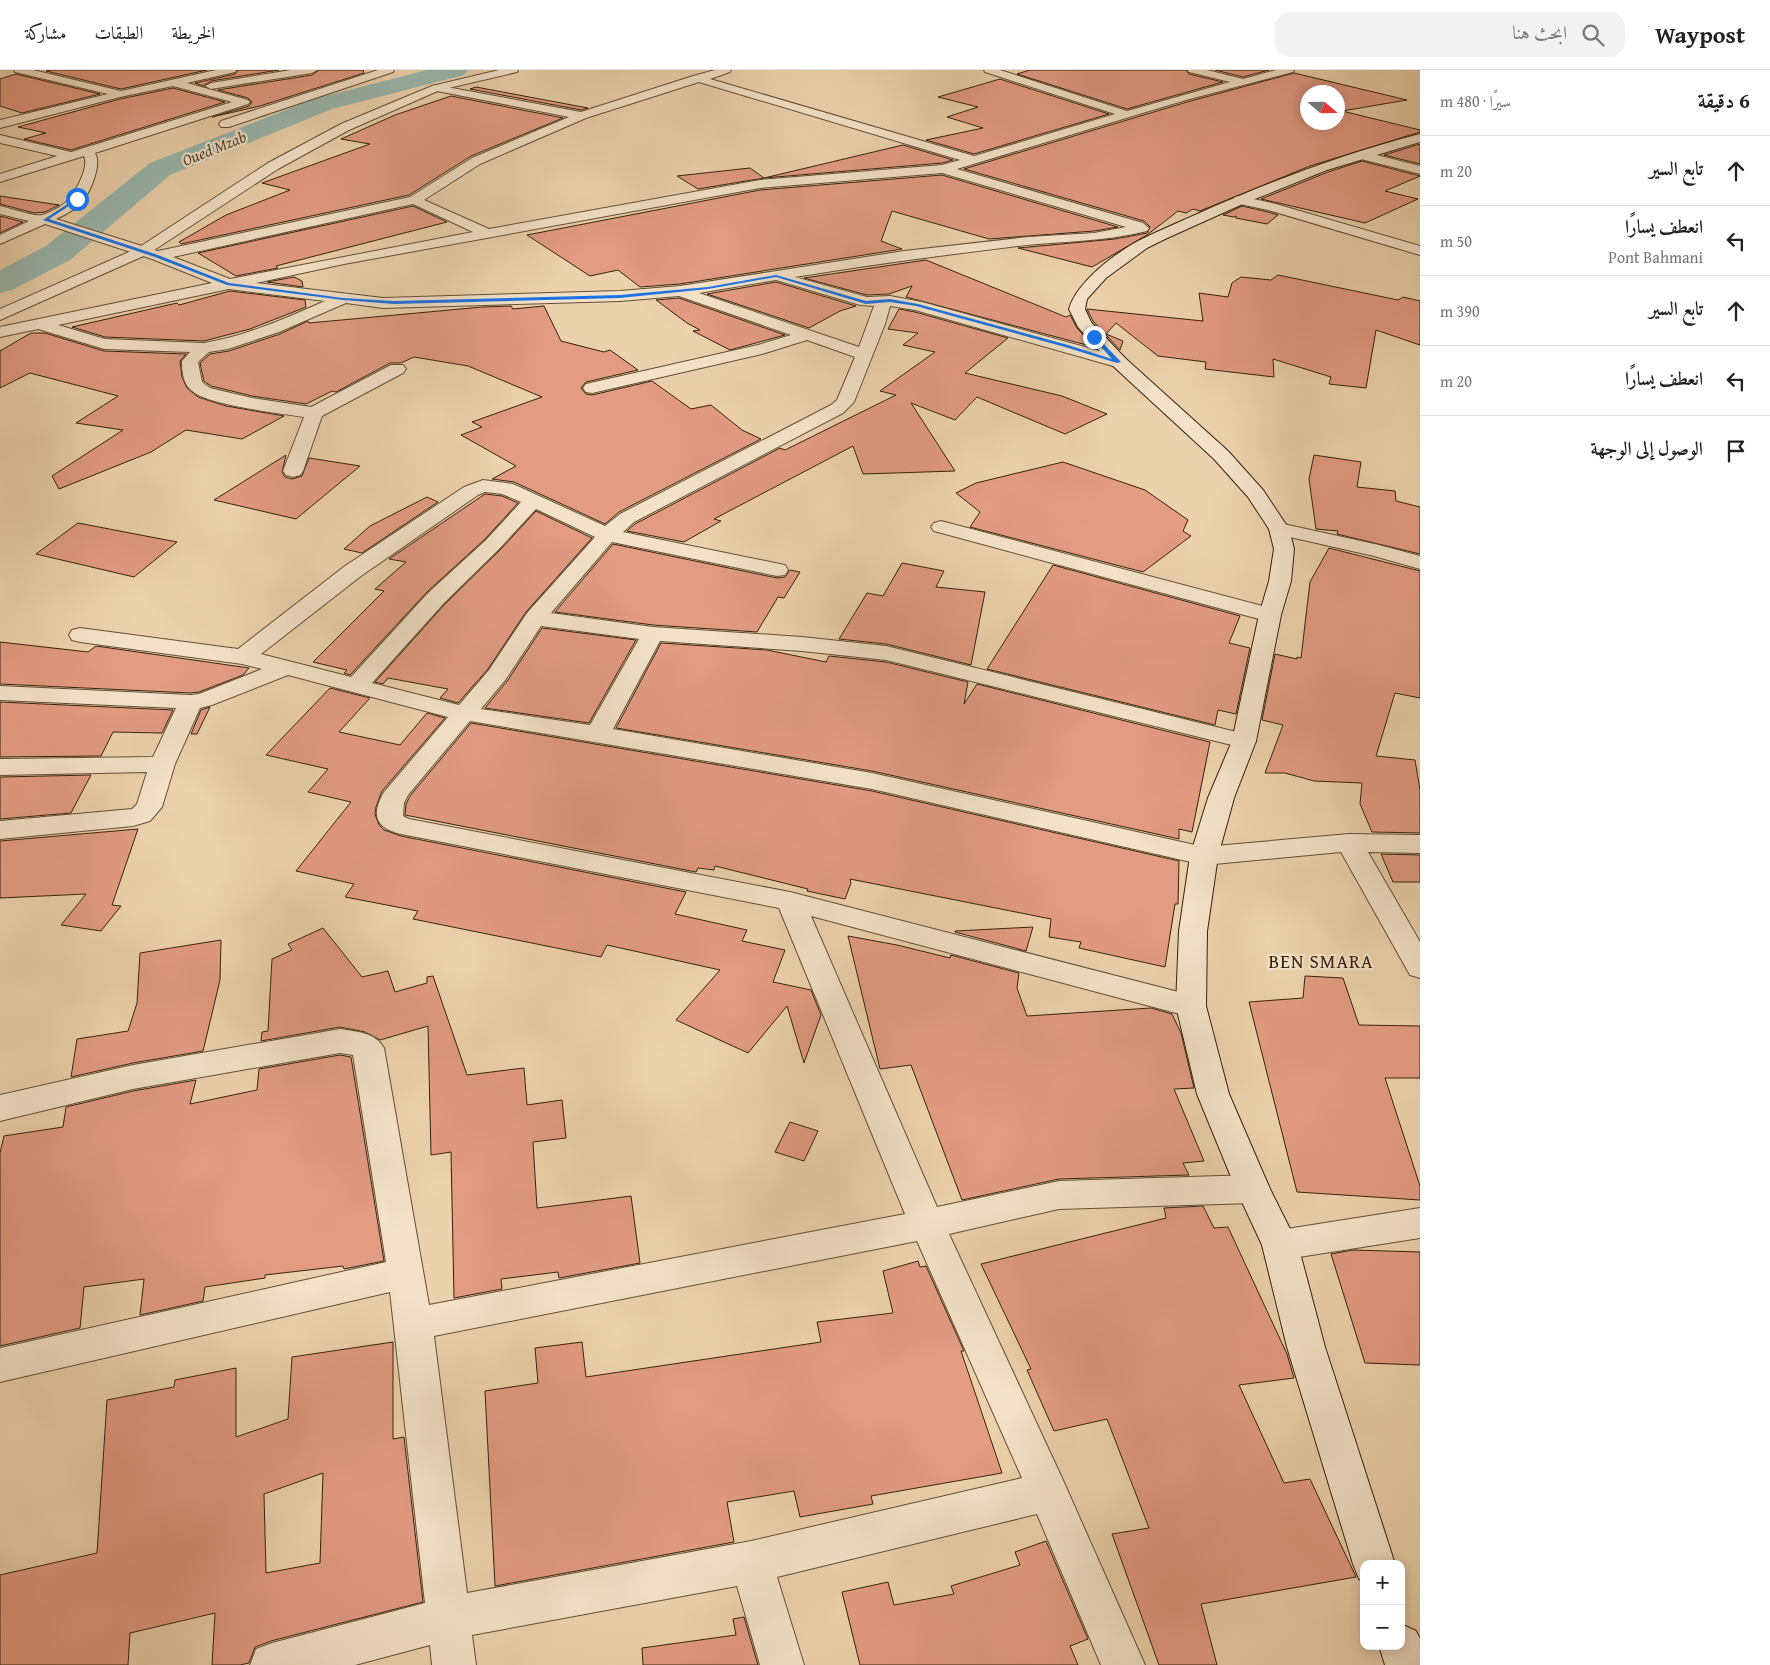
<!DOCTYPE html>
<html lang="ar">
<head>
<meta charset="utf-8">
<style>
	:root { --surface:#fff; --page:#f2f2f2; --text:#222; --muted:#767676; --line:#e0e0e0 }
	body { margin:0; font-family:"Gentium Book Plus",Amiri,serif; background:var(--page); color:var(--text); direction:rtl }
	.controls { position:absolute; right:15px; bottom:15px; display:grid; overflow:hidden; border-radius:10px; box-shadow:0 2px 12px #0003 }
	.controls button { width:45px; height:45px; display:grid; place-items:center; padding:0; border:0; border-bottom:1px solid var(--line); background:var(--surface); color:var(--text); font:25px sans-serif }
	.compass { position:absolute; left:1300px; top:15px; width:45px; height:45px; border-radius:50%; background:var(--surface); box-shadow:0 2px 12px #0003; rotate:110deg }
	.stop { position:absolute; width:15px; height:15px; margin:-11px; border:4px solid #1a73e8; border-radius:50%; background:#fff }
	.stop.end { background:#1a73e8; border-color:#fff; box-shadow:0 1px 5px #0008 }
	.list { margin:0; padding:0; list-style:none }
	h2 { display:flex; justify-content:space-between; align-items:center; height:65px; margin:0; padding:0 20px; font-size:21px }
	h2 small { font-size:16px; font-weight:400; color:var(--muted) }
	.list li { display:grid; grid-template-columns:32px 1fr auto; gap:15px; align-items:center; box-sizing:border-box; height:70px; padding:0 20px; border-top:1px solid var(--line) }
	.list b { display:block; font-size:19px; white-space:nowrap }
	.list p { margin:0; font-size:16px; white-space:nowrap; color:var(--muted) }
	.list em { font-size:16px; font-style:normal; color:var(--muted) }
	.icon { flex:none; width:28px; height:28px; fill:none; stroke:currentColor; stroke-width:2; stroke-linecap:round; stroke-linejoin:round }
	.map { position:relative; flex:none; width:1420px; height:1595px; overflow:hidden; direction:ltr }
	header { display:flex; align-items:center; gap:30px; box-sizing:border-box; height:70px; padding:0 25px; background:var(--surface); border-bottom:1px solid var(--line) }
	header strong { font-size:24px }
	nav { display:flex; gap:28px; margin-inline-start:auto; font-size:18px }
	.search { width:350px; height:45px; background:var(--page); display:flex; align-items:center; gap:12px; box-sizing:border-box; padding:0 18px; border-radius:15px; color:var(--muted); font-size:19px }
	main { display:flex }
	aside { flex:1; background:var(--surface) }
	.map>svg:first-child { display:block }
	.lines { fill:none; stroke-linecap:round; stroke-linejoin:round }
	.river { fill:#99b7ae; fill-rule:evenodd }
	.building { fill:#e39b82; stroke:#35220c; fill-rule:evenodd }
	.minor-casing { stroke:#634e34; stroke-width:2 }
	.tertiary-casing { stroke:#634e34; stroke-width:2 }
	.secondary-casing { stroke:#35220c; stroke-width:2 }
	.minor { fill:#f3e2c9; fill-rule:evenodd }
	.tertiary { fill:#f3e2c9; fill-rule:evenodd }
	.secondary { fill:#f3e2c9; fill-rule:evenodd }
	.route { fill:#1a73e8 }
	.labels { text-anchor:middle; stroke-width:4.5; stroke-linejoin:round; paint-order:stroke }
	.far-water-label { font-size:16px; font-style:italic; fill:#4e4734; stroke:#f3e2c9 }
	.neighbourhood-label { font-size:19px; letter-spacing:1px; fill:#35220c; stroke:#f3e2c9 }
</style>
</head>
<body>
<header>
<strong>Waypost</strong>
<div class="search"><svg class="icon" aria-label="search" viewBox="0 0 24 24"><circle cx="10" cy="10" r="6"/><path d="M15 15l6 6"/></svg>ابحث هنا</div>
<nav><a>الخريطة</a><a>الطبقات</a><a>مشاركة</a></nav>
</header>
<main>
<aside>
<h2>6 دقيقة<small>سيرًا · 480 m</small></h2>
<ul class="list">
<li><svg class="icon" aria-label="ahead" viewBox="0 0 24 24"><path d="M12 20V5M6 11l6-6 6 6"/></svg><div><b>تابع السير</b></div><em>20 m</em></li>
<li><svg class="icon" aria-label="left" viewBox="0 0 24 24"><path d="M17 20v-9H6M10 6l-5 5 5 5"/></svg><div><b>انعطف يسارًا</b><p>Pont Bahmani</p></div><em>50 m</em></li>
<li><svg class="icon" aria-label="ahead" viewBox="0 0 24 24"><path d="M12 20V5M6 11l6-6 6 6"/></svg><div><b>تابع السير</b></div><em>390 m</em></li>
<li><svg class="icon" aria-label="left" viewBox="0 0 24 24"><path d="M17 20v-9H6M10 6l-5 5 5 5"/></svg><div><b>انعطف يسارًا</b></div><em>20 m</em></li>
<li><svg class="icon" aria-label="arrive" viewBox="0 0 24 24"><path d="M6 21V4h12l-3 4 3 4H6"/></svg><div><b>الوصول إلى الوجهة</b></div></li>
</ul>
</aside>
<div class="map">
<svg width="1420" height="1595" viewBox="0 0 1420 1595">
	<rect width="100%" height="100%" fill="#ecd2ac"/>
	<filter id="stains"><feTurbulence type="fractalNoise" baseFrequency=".004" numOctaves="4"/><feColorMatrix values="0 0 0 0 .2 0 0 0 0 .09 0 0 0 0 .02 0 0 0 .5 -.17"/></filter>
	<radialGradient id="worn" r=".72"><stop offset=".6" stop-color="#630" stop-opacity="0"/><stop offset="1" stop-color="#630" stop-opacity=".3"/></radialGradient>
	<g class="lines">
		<polygon class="river" points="427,0 468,0 464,5 332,39 170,105 70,190 12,220 0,223 0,200 46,176 150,93 314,29"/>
	</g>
	<g class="building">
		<polygon points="51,0 207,0 121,19 46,1"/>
		<polygon points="238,0 279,0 211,11 203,16 195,13 235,4"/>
		<polygon points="319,0 363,0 364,3 260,36 212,47 249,36 252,32 248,28 218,20 312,5"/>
		<polygon points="1030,0 1186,0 1189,4 1223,12 1127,39 1017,4"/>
		<polygon points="1215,0 1269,0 1243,7"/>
		<path d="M1294,3l113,27 -65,11 78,19v2l-110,34 -110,45 -7,-2 -7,4 -8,-2 -31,24 -55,32 -74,-19 97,-9 32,-6 3,-6 -6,-6 -180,-52 223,-67zM1308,22h30v30h-30z"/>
		<polygon points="16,4 100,24 22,43 0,36 0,9"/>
		<polygon points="1000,9 1109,44 974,84 926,70 983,58 947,47 978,37 938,27"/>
		<polygon points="476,17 588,38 581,40 470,19"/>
		<polygon points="173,18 225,32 71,80 24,69 46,63 18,57 120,29"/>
		<polygon points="451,26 563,48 471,86 409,125 181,174 179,172 226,145 290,120 262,113 370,74 341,69 395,45"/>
		<polygon points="1420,74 1420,94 1384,85"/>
		<polygon points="903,75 953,90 942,93 764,108"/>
		<polygon points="1362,91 1420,106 1385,121 1418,129 1365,153 1261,129 1328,102"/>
		<polygon points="750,98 764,108 698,119 677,106"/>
		<polygon points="942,105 1118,157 1094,161 989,169 892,141 881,171 902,179 680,214 640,217 618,200 590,206 527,165 760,120"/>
		<polygon points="0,126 59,135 45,142 34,143 0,134"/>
		<polygon points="413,136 447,152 276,196 278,198 236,206 198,183"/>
		<polygon points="1242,136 1268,142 1278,145 1267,154 1236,148 1236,146 1234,147 1223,145"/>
		<polygon points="0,146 23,152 0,163"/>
		<polygon points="926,190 1066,247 1070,245 1077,258 1094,277 906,227 912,216 889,224 867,225 804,208"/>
		<polygon points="1278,205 1398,230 1403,227 1420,231 1420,275 1376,260 1366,318 1329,314 1331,307 1273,289 1274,307 1205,299 1206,292 1158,286 1116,253 1106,264 1123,271 1120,280 1093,251 1087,239 1203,251 1199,223 1228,227 1232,213 1241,207 1271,210"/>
		<polygon points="294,207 302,211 303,217 267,212"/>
		<polygon points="776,212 856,236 840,241 809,258 707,224"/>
		<polygon points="230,221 305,230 306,237 250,259 204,271 105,267 72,257 177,233 179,235"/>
		<polygon points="679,228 785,265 730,280 693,261 700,260 687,253 656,230"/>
		<polygon points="511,236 513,239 544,236 561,271 604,282 610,280 638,300 586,312 581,318 586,324 592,325 652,311 691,339 711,335 742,360 761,369 619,442 605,454 514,412 492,409 516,396 461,365 482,357 472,352 542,327 468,296 414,287 401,293 390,293 336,322 332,321 306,334 252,326 211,316 204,311 200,293 210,284 229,281 280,264 308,251 309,253 482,237"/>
		<polygon points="899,239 915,242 1008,268 965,303 1062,326 1107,344 1065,364 977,327 955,350 911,333 955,401 863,404 853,376 714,449 721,451 684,472 627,461 635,454 780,378 785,380 896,325 880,321 935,282 903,275 918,263 888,259"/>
		<polygon points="31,263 45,263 104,281 186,284 180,291 182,307 187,318 198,327 226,336 284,346 242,369 186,360 151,382 59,419 52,406 123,360 76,353 118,326 30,303 0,318 0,281"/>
		<polygon points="286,385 282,402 285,407 292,409 302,406 309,388 360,396 296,449 214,430"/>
		<polygon points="1314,385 1361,392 1357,417 1395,421 1396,431 1420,437 1420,484 1337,464 1338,461 1316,459 1309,409"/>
		<polygon points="1063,392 1145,420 1188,450 1183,461 1191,466 1143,502 970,457 980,442 956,423 976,413"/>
		<polygon points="485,424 502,426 518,433 485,469 427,522 350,605 344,603 347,600 313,592 384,521 375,519 406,492 389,489"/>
		<polygon points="427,427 438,432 362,483 344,479 370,456"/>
		<polygon points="536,441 592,468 526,542 488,599 458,633 440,628 448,619 388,608 383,614 375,612 445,534 501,479"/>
		<polygon points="78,453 177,472 134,507 36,484"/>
		<polygon points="613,474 777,508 785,507 790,500 800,502 784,528 778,527 757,562 653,555 555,542"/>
		<polygon points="1329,478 1420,501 1420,628 1395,623 1376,686 1415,690 1420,720 1420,763 1372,762 1360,734 1362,713 1314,711 1285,703 1265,703 1283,655 1262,650 1275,584 1297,589 1297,587 1301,588 1310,512"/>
		<polygon points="902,493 944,501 936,517 985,522 971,595 886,574 839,569 867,523 883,526"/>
		<polygon points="1053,495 1240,546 1229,573 1250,578 1236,644 1218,640 1215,655 987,599"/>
		<polygon points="542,558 636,570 589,653 485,638 508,610"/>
		<polygon points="0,572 88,582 96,576 249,598 243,605 199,622 191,623 0,614"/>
		<polygon points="661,573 767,580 826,592 829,586 886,592 968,612 964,634 977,614 1210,672 1192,762 1179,759 1179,769 872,701 616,658"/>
		<polygon points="330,618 370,628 339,662 400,675 427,643 445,648 382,721 376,737 375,744 379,755 384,760 401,766 686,822 675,844 747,860 742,871 785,880 773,912 811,920 821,945 804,993 787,936 748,983 676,950 720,900 607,875 601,887 413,849 418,841 345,827 354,814 296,801 351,732 308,722 328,699 266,685"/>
		<polygon points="0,632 173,640 162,663 113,662 101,686 0,687"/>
		<polygon points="210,637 197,664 191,664 201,640"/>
		<polygon points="471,653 872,721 1179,791 1178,834 1175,834 1165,897 1079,878 1081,872 1049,867 1051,849 850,809 851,813 845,829 807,821 808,819 715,796 714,800 698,798 696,802 405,745 406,734 410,726"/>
		<polygon points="91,705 71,743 0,749 0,707"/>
		<polygon points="138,759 112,835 121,836 101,861 61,855 86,824 0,828 0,771"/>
		<polygon points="1381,784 1420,785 1420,812 1393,812"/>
		<polygon points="1033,857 1026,881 955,862 955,861"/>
		<polygon points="323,858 362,907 388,901 395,922 427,913 427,907 433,906 467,1005 524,998 527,1035 562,1030 566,1068 533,1072 537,1138 631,1126 640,1193 559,1208 558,1202 501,1209 502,1219 454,1228 451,1082 431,1085 428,956 380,970 365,962 340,957 261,971 262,962 268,961 272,889 292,880 288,874"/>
		<polygon points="848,866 897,875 950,888 951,885 1019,903 1017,918 1027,946 1151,938 1172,944 1181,963 1194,1018 1174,1019 1204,1091 1183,1093 1189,1105 1059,1109 962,1130 911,995 880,999"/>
		<polygon points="221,870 220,910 203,981 133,993 71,1007 77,969 128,961 137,933 140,883"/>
		<polygon points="1305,906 1343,908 1359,955 1420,956 1420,1008 1385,1008 1420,1116 1420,1130 1297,1122 1249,932 1303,928"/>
		<polygon points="340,985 351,987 384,1191 344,1199 343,1196 265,1205 265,1208 205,1217 203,1231 140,1245 144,1209 84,1217 80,1258 0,1276 0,1083 4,1066 63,1057 66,1037 133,1021 196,1010 190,1034 257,1020 259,999"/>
		<polygon points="790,1052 818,1061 804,1091 775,1082"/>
		<polygon points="1203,1136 1214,1158 1228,1157 1287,1284 1294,1308 1239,1315 1284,1413 1310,1409 1356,1507 1201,1534 1217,1595 1159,1595 1112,1464 1149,1458 1107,1349 1054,1361 1027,1300 1031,1299 981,1194 1166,1148 1164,1138"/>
		<polygon points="1353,1180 1420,1182 1420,1295 1365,1293 1331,1184"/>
		<polygon points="918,1191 920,1197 926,1196 964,1281 961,1281 1002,1403 871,1426 873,1434 800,1447 794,1421 727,1432 734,1472 495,1516 485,1321 538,1313 535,1278 582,1272 586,1307 821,1272 817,1252 893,1243 883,1201"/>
		<path d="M393,1272v97l11,-2 19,165 -152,39 -16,6 -6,16 -9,2h-28l3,-52 -85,20 -2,32h-128v-90l97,-22 10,-153 67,-13 1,-7 61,-12v69l52,-18 4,-62zM323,1403l-3,90 -54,10 -2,-79z"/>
		<polygon points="1046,1471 1088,1569 1070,1576 1078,1595 860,1595 842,1522 888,1512 894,1535 954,1524 951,1516 1020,1495 1015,1482"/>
		<polygon points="744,1547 758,1595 643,1595 642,1578 736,1565 733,1549"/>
	</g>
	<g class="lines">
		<defs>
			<g id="minor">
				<path d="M14,0h19l88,21 95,-21h20l-1,2 -48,11 61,17 2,2 -2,2 -153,49c7,11 -4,37 -12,48 -6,7 -18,14 -27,18l102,32 252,-54 62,-39 97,-41 -137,-27 -2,-2 2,-2 4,-1 145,27 112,-36 22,-6h16l-1,2 -20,7 264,77 141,-42 -130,-42 -1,-2h16l127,41 103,-29 -41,-10 -1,-2h19l36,9 33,-9h18l-1,2 -107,28 -229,69 186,54 6,5 -2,3c-43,11 -85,10 -129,15 -74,9 -149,19 -223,31l72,20 23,-1 32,6 203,56 2,4 -2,4h-12l-198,-56 -25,-4 -5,18 -31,78 -11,11 -209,109 -11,10 162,33 3,5 -3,5 -8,1 -165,-34 -61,71 102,14 149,10 84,9 367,90 3,5 -3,5 -9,2 -358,-88 -84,-9 -142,-10 -47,88 259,44 332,74 145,-13 71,1v18l-52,-1 52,90v36l-10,-3 -69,-123 -137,13 -332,-76 -402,-68 -62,74 -4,8 -1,13 6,3 381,73 412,106 4,8 -4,8 -11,3 -380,-101 126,291 122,-26 194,-6 12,4 5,10 -5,10 -12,4 -194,6 -110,25 113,244 83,187h-44l-64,-151 -260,63 27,88h-44l-23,-79 -265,49 4,30h-44l-2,-20 -75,20h-105l6,-16 16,-6 153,-40 -35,-311 -390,90v-34l386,-86 -33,-207 -13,-2 -207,36 -133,32v-26l133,-30 207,-36c17,3 35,3 44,19l45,257 476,-91 -126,-306 -378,-74c-26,-6 -30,-19 -17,-42l64,-75 -160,-42 -76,30 -12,3 -25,56 -13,43 -12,14 -17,5 -133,13v-18l132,-12 5,-5 10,-32 -147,3v-16l153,-2 23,-49 -176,-8v-14l191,9 8,-1 63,-25 -20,-5 -162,-22 -8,-2 -3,-5 3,-5 8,-2 158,21 107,-83 119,-79 19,-7 30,4 92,42 15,-12 211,-109 6,-5 18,-43 -48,-17 -45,14 -170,39 -6,-1 -3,-4 3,-4 172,-39 33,-10 -112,-39 -59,5 -237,7 -37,-5 -67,29 -51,17 -19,3 -11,10 4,20 8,6 42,10 59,9 80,-42h12l3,4 -3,4 -81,43 -19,55 -3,4 -7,2 -7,-2 -3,-4 21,-54c-24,-4 -99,-12 -113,-27 -8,-7 -9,-19 -9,-29l8,-9 -86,-3 -66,-20 -38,8v-10l212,-44 -60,-24 -107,-35 -45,20v-9l29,-14 -29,-7v-8c10,2 34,11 42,9 9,-2 25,-12 30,-19 6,-10 17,-30 12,-40l-84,26v-8l57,-18 -57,-13v-8l71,17 161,-50 -59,-16 -53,11 -120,31v-8l108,-26 -93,-22zM699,12l261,78 -18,5 -182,15 -271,49 -65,-29 56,-36 106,-46zM942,103l184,54 -32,6 -66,4 -124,14 -224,35 -60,5 -237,7 -127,-15 88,-19 416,-76zM413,134l60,28 -243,47 -57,-22zM776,210l84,25 14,1 -15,41 -160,-54zM229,219l96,12c-39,17 -78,35 -121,42l-99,-4 -47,-14zM485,422l17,2 19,8 -35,38 -58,53 -77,84 -90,-23 100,-78 117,-81zM536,439l59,28 -68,76 -38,57 -30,35 -87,-22 72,-80 56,-55zM541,556l98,13 -49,86 -109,-16 25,-30zM917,1171l105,237 -271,63 -284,52 -33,-257z"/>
				<polygon points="291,0 317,0 312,3 211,19 205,16 211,13"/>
				<polygon points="378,0 394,0 393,2 229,57 221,57 219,54 221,51"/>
				<polygon points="1361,81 1420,96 1420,104 1357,88 1355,85"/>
				<polygon points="1240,126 1276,134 1420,176 1420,185 1268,140 1235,133 1233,130 1235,127"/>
				<polygon points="941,451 1278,540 1281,545 1278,550 1270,552 934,461 931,457 934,453"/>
				<polygon points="1279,453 1379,475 1420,486 1420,499 1374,486 1272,463 1269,459 1272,455"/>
				<polygon points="1420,1138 1420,1168 1280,1190 1267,1186 1262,1175 1267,1164 1280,1160"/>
			</g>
			<polygon id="tertiary" points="499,0 518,0 517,2 440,20 349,60 278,99 148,184 0,250 0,239 138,178 268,93 341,54 432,16"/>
			<g id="secondary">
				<path d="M1420,64v8l-93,28 -82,33 -80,36 -18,9 -41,30 -19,21 -2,10 6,13 34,36 103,93 35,39 26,39 5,20 -3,32 -10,34 -25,126 -22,57 -16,58 -11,75 -1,75 23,88 41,95 28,56 27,102 70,217h-31v17l-5,-2 -6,-15 -66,-217 -25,-102 -26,-56 -39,-95 -21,-88 3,-75 11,-75 18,-58 24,-57 27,-126 10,-34 5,-32 -5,-20 -21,-32 -34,-38 -101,-93 -35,-39 -9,-18c8,-27 45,-55 69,-68 22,-11 44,-20 66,-30 70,-31 142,-58 216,-77z"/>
				<polygon points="1401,1554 1416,1561 1420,1569 1420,1595 1385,1595 1379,1576 1401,1576"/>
			</g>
		</defs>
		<use href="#minor" class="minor-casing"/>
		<use href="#tertiary" class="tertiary-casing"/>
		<use href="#secondary" class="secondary-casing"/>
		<use href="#minor" class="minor"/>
		<use href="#tertiary" class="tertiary"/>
		<use href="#secondary" class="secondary"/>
	</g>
	<polygon class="route" points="77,128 78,130 49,149 158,185 229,213 343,228 394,231 620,225 708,217 776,205 866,231 890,229 918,234 1068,275 1112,289 1092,267 1096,266 1121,292 1117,293 1065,277 916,236 890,232 866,234 776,207 708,219 620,228 394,234 343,230 227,215 155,187 43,150"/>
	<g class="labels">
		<g class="far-water-label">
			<text transform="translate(214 78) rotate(-22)" y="6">Oued Mzab</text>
		</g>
		<g class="neighbourhood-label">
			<text x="1321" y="898">BEN SMARA</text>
		</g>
	</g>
	<rect width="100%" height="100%" filter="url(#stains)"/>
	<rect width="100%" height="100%" fill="url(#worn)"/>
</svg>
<div class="controls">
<button>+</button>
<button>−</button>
</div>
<svg class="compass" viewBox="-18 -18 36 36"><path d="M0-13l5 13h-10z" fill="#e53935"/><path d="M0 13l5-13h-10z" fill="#767676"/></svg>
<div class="stop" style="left:77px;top:129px"></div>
<div class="stop end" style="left:1094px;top:267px"></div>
</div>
</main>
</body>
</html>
